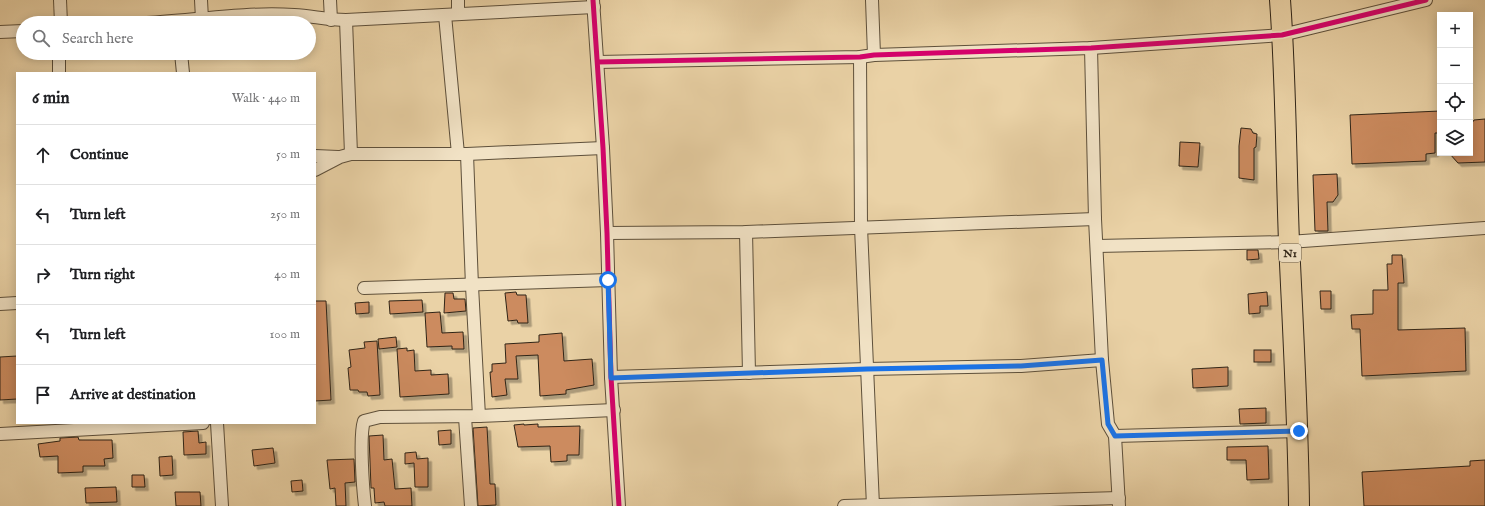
<!DOCTYPE html>
<html lang="en">
<head>
<meta charset="utf-8">
<style>
	:root { --surface:#fff; --page:#f6f6f6; --text:#202124; --muted:#757577; --line:#e0e0e0 }
	body { margin:0; font-family:"IM FELL English",serif; background:var(--page); color:var(--text) }
	.controls { position:absolute; right:12px; top:12px; display:grid; overflow:hidden; border-radius:0px; box-shadow:0 2px 10px #0003 }
	.controls button { width:36px; height:36px; display:grid; place-items:center; padding:0; border:0; border-bottom:1px solid var(--line); background:var(--surface); color:var(--text); font:20px sans-serif }
	.stop { position:absolute; width:12px; height:12px; margin:-9px; border:3px solid #1a73e8; border-radius:50%; background:#fff }
	.stop.end { background:#1a73e8; border-color:#fff; box-shadow:0 1px 4px #0008 }
	.list { margin:0; padding:0; list-style:none }
	h2 { display:flex; justify-content:space-between; align-items:center; height:52px; margin:0; padding:0 16px; font-size:17px }
	h2 small { font-size:13px; font-weight:400; color:var(--muted) }
	.list li { display:grid; grid-template-columns:26px 1fr auto; gap:12px; align-items:center; box-sizing:border-box; height:60px; padding:0 16px; border-top:1px solid var(--line) }
	.list b { display:block; font-size:15px; white-space:nowrap }
	.list em { font-size:13px; font-style:normal; color:var(--muted) }
	.icon { flex:none; width:22px; height:22px; fill:none; stroke:currentColor; stroke-width:2; stroke-linecap:round; stroke-linejoin:round }
	.map { position:relative; flex:none; width:1485px; height:506px; overflow:hidden }
	.search { position:absolute; background:var(--surface); box-shadow:0 2px 10px #0003; left:16px; top:16px; width:300px; height:44px; display:flex; align-items:center; gap:10px; box-sizing:border-box; padding:0 14px; border-radius:22px; color:var(--muted); font-size:15px }
	.panel { position:absolute; background:var(--surface); box-shadow:0 2px 10px #0003; left:16px; top:72px; width:300px; height:352px; border-radius:0px }
	.map>svg:first-child { display:block }
	.building { fill:#cc8b5f; stroke:#2f2417; filter:url(#shadow) }
	.lines { fill:none; stroke-linecap:round; stroke-linejoin:round }
	.minor-casing { stroke:#5e503b; stroke-width:14 }
	.trunk-casing { stroke:#2f2417; stroke-width:22 }
	.minor { stroke:#f1e2c5; stroke-width:12 }
	.trunk { stroke:#ead2a6; stroke-width:20 }
	.cycleway-casing { stroke:#f1e2c5; stroke-width:8 }
	.cycleway { stroke:#d6006c; stroke-width:5 }
	.route { stroke:#1a73e8; stroke-width:5 }
	.labels { text-anchor:middle; stroke-width:4; stroke-linejoin:round; paint-order:stroke }
	.shield { fill:#f1e2c5; stroke:#695d4b; stroke-width:1 }
	.shield-label { font-size:11px; font-weight:bold; fill:#2f2417 }
</style>
</head>
<body>
<div class="map">
<svg width="1485" height="506" viewBox="0 0 1485 506">
	<defs>
		<filter id="shadow"><feDropShadow dx="3.5" dy="3.5" stdDeviation="0" flood-color="#0004"/></filter>
	</defs>
	<rect width="100%" height="100%" fill="#ead2a6"/>
	<filter id="stains"><feTurbulence type="fractalNoise" baseFrequency=".005" numOctaves="4"/><feColorMatrix values="0 0 0 0 .2 0 0 0 0 .09 0 0 0 0 .02 0 0 0 .5 -.17"/></filter>
	<radialGradient id="worn" r=".72"><stop offset=".6" stop-color="#630" stop-opacity="0"/><stop offset="1" stop-color="#630" stop-opacity=".3"/></radialGradient>
	<g class="building">
		<polygon points="1440,111 1440,133 1435,133 1435,153 1426,154 1426,161 1352,164 1350,115"/>
		<polygon points="1485,119 1485,162 1458,163 1449,153 1470,153 1470,126 1474,120"/>
		<polygon points="1241,128 1251,129 1253,133 1257,134 1256,147 1254,148 1254,180 1239,178 1239,146"/>
		<polygon points="1180,142 1200,143 1198,167 1179,166"/>
		<polygon points="1337,174 1338,195 1333,202 1327,202 1328,231 1315,231 1313,175"/>
		<polygon points="1247,250 1258,250 1259,259 1247,260"/>
		<polygon points="1392,255 1402,255 1404,283 1398,283 1398,330 1465,328 1466,371 1362,376 1360,329 1352,329 1351,315 1373,314 1373,290 1388,290 1387,264 1392,264"/>
		<polygon points="1320,291 1331,291 1331,309 1321,309"/>
		<polygon points="516,292 517,295 526,295 528,323 518,323 517,320 508,321 505,293"/>
		<polygon points="1267,292 1268,306 1260,306 1260,313 1249,314 1248,294"/>
		<polygon points="445,293 453,293 454,299 465,299 466,311 444,313"/>
		<polygon points="422,300 423,312 390,314 389,301"/>
		<polygon points="315,301 326,301 331,400 315,401"/>
		<polygon points="369,302 369,313 356,314 355,303"/>
		<polygon points="440,312 442,333 463,332 464,349 452,349 452,346 427,347 425,313"/>
		<polygon points="562,333 564,361 592,359 594,385 566,390 566,394 540,396 538,355 516,356 518,379 505,379 507,395 492,397 490,372 492,372 492,364 506,363 505,344 539,342 539,335"/>
		<polygon points="396,337 397,347 379,349 378,339"/>
		<polygon points="377,341 380,395 368,396 367,392 359,392 358,390 350,390 348,368 351,367 349,350 365,348 364,342"/>
		<polygon points="407,348 407,351 414,350 415,371 431,370 431,375 448,374 449,394 400,397 397,349"/>
		<rect x="1254" y="350" width="17" height="12"/>
		<polygon points="17,356 17,399 0,400 0,357"/>
		<polygon points="1228,367 1228,386 1193,388 1192,369"/>
		<polygon points="1266,408 1266,423 1240,424 1239,409"/>
		<polygon points="524,424 524,425 538,424 538,427 580,426 579,455 567,455 567,461 551,462 550,446 518,447 514,425"/>
		<polygon points="487,427 490,484 495,484 496,505 478,506 473,428"/>
		<polygon points="451,430 451,444 439,445 438,431"/>
		<polygon points="198,431 199,443 206,442 206,454 184,455 183,432"/>
		<polygon points="383,435 384,460 392,459 395,489 411,488 412,506 385,506 384,502 375,503 374,488 371,488 371,487 369,436"/>
		<polygon points="78,437 79,440 112,440 113,458 104,459 105,466 83,466 83,472 58,473 58,456 40,457 38,444 60,441 60,438"/>
		<polygon points="1268,446 1269,479 1247,480 1246,460 1227,460 1227,447"/>
		<polygon points="273,448 275,463 254,466 252,450"/>
		<polygon points="416,452 417,459 428,458 428,487 415,487 414,463 405,464 405,453"/>
		<polygon points="172,456 173,475 160,476 159,457"/>
		<polygon points="354,459 355,482 345,483 346,506 336,506 335,488 330,489 327,460"/>
		<polygon points="1485,460 1485,506 1364,506 1362,472 1470,466 1470,461"/>
		<polygon points="132,475 144,475 145,487 132,487"/>
		<polygon points="302,480 303,491 292,492 291,481"/>
		<polygon points="116,487 117,502 86,503 85,488"/>
		<polygon points="175,492 200,492 201,506 176,506"/>
	</g>
	<g class="lines">
		<defs>
			<g id="minor">
				<polyline points="60,0 61,23"/>
				<polyline points="201,0 202,19"/>
				<polyline points="330,0 331,20"/>
				<polyline points="458,0 458,13"/>
				<polyline points="593,0 603,148 607,233 611,377 619,506"/>
				<polyline points="872,0 874,55"/>
				<polyline points="445,15 458,154"/>
				<polyline points="346,20 351,154"/>
				<path d="M147,23c49,-3 99,-11 147,-8 18,1 34,5 52,5l248,-13"/>
				<polyline points="0,32 23,31"/>
				<polyline points="1091,48 1095,219 1102,360 1108,424 1115,436 1119,506"/>
				<polyline points="181,53 183,73"/>
				<polyline points="860,57 861,227 873,506"/>
				<polyline points="598,62 860,57 874,55 1091,48 1282,35 1426,0"/>
				<polyline points="59,73 59,53"/>
				<polyline points="467,154 472,286 479,416"/>
				<polyline points="315,156 338,157"/>
				<polyline points="315,170 340,157 351,154 467,154 603,148"/>
				<polyline points="746,232 749,373"/>
				<polyline points="607,233 746,232 1095,219"/>
				<polyline points="1097,246 1289,242 1485,228"/>
				<polyline points="364,288 609,280"/>
				<polyline points="0,304 17,303"/>
				<polyline points="611,377 867,369 1021,366 1102,360"/>
				<polyline points="465,417 471,506"/>
				<polyline points="217,423 222,506"/>
				<polyline points="0,434 203,423"/>
				<polyline points="1115,436 1299,431"/>
				<path d="M365,506c-2,-17 -6,-70 -1,-85l16,-4 99,-1 135,-6"/>
				<polyline points="844,506 1119,498"/>
			</g>
			<path id="trunk" d="M1280,0c6,81 6,162 9,242 4,88 9,176 10,264"/>
		</defs>
		<use href="#minor" class="minor-casing"/>
		<use href="#trunk" class="trunk-casing"/>
		<use href="#minor" class="minor"/>
		<use href="#trunk" class="trunk"/>
		<defs>
			<g id="cycleway">
				<polyline points="593,0 603,148 607,233 611,377 619,506"/>
				<polyline points="598,62 860,57 874,55 1091,48 1282,35 1426,0"/>
			</g>
		</defs>
		<use href="#cycleway" class="cycleway-casing"/>
		<use href="#cycleway" class="cycleway"/>
	</g>
	<g class="lines">
		<polyline class="route" points="608,280 611,378 867,369 1021,366 1102,360 1108,424 1115,436 1299,431"/>
	</g>
	<g class="labels">
		<rect class="shield" x="1279" y="244" width="22" height="18" rx="3"/>
		<g class="shield-label">
			<text x="1290" y="257">N1</text>
		</g>
	</g>
	<rect width="100%" height="100%" filter="url(#stains)"/>
	<rect width="100%" height="100%" fill="url(#worn)"/>
</svg>
<div class="controls">
<button>+</button>
<button>−</button>
<button><svg class="icon" aria-label="locate" viewBox="0 0 24 24"><circle cx="12" cy="12" r="6"/><path d="M12 2v4M12 18v4M2 12h4M18 12h4"/></svg></button>
<button><svg class="icon" aria-label="layers" viewBox="0 0 24 24"><path d="M12 4l9 5-9 5-9-5zM3 14l9 5 9-5"/></svg></button>
</div>
<div class="stop" style="left:608px;top:280px"></div>
<div class="stop end" style="left:1299px;top:431px"></div>
<div class="search"><svg class="icon" aria-label="search" viewBox="0 0 24 24"><circle cx="10" cy="10" r="6"/><path d="M15 15l6 6"/></svg>Search here</div>
<section class="panel">
<h2>6 min<small>Walk · 440 m</small></h2>
<ul class="list">
<li><svg class="icon" aria-label="ahead" viewBox="0 0 24 24"><path d="M12 20V5M6 11l6-6 6 6"/></svg><div><b>Continue</b></div><em>50 m</em></li>
<li><svg class="icon" aria-label="left" viewBox="0 0 24 24"><path d="M17 20v-9H6M10 6l-5 5 5 5"/></svg><div><b>Turn left</b></div><em>250 m</em></li>
<li><svg class="icon" aria-label="right" viewBox="0 0 24 24"><path d="M7 20v-9h11M14 6l5 5-5 5"/></svg><div><b>Turn right</b></div><em>40 m</em></li>
<li><svg class="icon" aria-label="left" viewBox="0 0 24 24"><path d="M17 20v-9H6M10 6l-5 5 5 5"/></svg><div><b>Turn left</b></div><em>100 m</em></li>
<li><svg class="icon" aria-label="arrive" viewBox="0 0 24 24"><path d="M6 21V4h12l-3 4 3 4H6"/></svg><div><b>Arrive at destination</b></div></li>
</ul>
</section>
</div>
</body>
</html>
